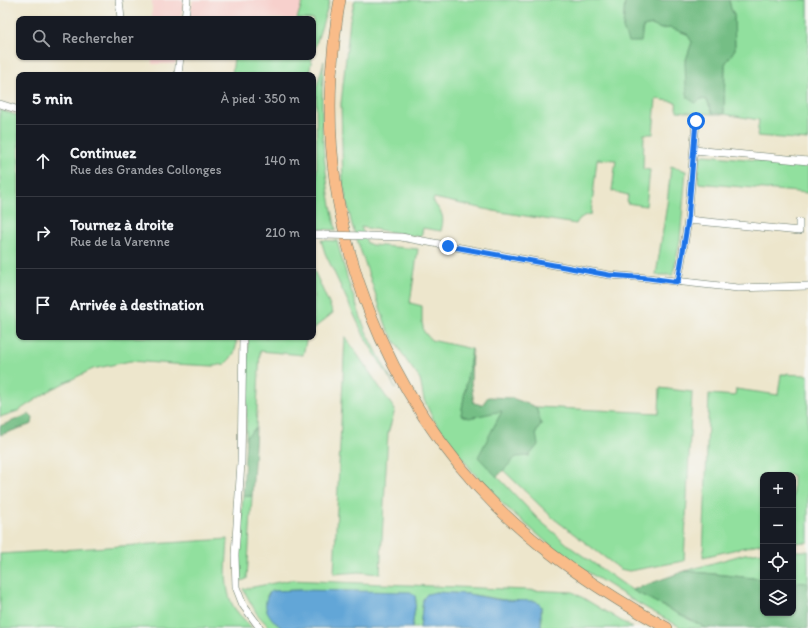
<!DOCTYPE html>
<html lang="fr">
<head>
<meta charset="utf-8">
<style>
	:root { --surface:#171b24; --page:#242831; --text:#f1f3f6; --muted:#9ea1a6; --line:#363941 }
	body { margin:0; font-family:Itim,sans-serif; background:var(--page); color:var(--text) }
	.controls { position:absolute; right:12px; bottom:12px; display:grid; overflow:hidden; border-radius:8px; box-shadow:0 1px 3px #0004 }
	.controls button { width:36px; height:36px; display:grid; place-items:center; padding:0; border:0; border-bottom:1px solid var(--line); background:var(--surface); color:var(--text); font:20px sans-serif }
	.stop { position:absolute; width:12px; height:12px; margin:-9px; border:3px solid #1a73e8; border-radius:50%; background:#fff }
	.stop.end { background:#1a73e8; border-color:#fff; box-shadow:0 1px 4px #0008 }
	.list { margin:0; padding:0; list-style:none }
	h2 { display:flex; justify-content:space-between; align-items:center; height:52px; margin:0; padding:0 16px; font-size:17px }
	h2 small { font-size:13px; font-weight:400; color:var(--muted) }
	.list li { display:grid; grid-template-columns:26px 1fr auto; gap:12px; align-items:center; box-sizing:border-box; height:72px; padding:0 16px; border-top:1px solid var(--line) }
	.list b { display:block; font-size:15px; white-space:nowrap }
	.list p { margin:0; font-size:13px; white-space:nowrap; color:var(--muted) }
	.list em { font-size:13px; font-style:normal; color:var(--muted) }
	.icon { flex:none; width:22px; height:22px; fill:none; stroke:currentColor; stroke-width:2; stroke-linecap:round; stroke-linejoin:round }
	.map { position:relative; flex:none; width:808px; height:628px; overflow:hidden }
	.search { position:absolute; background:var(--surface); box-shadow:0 1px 3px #0004; left:16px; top:16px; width:300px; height:44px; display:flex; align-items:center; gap:10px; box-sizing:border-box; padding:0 14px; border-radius:8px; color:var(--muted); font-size:15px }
	.panel { position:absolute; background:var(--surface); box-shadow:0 1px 3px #0004; left:16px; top:72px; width:300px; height:268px; border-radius:8px }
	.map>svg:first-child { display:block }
	.built { fill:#f7d0cc }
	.green { fill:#91e09e; stroke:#588e69 }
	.forest { fill:#74be85; stroke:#4a7e5c }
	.water { fill:#62a6d7; stroke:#407286 }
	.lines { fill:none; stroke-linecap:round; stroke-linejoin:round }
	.minor-casing { stroke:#677869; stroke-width:8 }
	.primary-casing { stroke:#677869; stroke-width:12 }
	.minor { stroke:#fff; stroke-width:7 }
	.primary { stroke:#f9bc89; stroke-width:11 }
	.minor-bridge-casing { stroke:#677869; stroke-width:8; stroke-linecap:butt }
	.minor-bridge { stroke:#fff; stroke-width:7 }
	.route { stroke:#1a73e8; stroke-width:5 }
</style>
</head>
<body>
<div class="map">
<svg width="808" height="628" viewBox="0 0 808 628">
	<rect width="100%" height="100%" fill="#f6f6f2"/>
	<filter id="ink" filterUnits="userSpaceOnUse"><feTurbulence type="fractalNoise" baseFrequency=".025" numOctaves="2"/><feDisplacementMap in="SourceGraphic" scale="8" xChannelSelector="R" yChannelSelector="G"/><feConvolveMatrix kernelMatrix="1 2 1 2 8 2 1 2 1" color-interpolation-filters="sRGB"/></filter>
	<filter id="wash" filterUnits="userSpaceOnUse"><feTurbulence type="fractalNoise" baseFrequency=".012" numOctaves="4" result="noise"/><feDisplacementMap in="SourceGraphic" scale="16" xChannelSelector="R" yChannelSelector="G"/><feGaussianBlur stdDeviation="0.9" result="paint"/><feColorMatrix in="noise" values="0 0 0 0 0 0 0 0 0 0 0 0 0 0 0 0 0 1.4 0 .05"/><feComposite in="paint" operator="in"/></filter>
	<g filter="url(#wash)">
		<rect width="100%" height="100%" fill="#ede6cc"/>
		<g class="built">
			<polygon points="152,0 184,0 181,19 152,19"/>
			<polygon points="193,0 305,0 301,6 297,19 189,19"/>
			<polygon points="152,57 176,57 175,64 152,64"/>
		</g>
		<g class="green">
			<polygon points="305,0 330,0 313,54 313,19 297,19 301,6"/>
			<path d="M355,0h270l-2,28 20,-1 9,-2 9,4 10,-1 16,6 5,8 -7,21 17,36 5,1 6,14 -36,-3 -1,-9 -20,-3 -3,35h-9l-1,35 7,1 -4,36 -19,-3 1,-8 -16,-4 4,-31 -19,-1 -6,55c-7,1 -12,4 -15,10l-82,-13 -60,-13 -1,3c9,13 12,14 8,30l-18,-3 -2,9 -60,-10 6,16 5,2 46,4 -8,54 12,3v16l2,10 7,8 41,9 -11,66 41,-4 -23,46 59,62 35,30 59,41 74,38h-24l-48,-27 -73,-46 -58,-51 -31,-33 -39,-52 -9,-19 -4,-21 -14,-19 -19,-32 -35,-103 -9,-40 -2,-81 9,-85z"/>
			<polygon points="729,0 808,0 808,140 757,136 759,120 724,114 725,64 735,49 734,15 731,9"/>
			<polygon points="234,57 312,57 309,75 232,75"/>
			<path d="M324,61c-3,37 -3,75 2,111 2,20 6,39 10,58l-19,-1 -1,-140z"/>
			<polygon points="0,110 19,116 19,337 236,337 236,347 234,353 230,359 225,364 214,366 173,364 130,361 93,369 52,389 18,411 0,417"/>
			<polygon points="705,155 808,165 808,193 698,183 699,157"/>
			<polygon points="671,166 686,171 680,240 673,275 656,275 667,204"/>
			<polygon points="321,240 337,241 349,284 365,329 396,389 365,338 325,253"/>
			<polygon points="313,268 333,313 313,329"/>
			<polygon points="345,336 395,410 388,433 380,574 359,572 334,574"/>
			<polygon points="248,337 307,337 303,355 260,351 256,428 246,437"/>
			<polygon points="781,374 808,375 808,542 793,543 793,475 763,475 763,543 703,557 709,394 735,396 736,389 778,395"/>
			<polygon points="660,388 692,392 684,561 629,571 620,569 553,518 503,470 536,433 541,424 536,407 659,413"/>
			<polygon points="243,496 252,496 247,579 241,581 239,556"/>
			<path d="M228,539c-1,22 -6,50 7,70 5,7 12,13 17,19h-252v-74z"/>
			<polygon points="793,551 808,551 808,583 793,582"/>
			<polygon points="763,552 763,579 685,571 745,554"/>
			<polygon points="290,580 573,592 633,628 541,628 541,606 468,594 436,592 423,599 420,628 412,628 416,602 415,596 300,590 271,591 267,595 267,611 282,628 270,628 257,614 243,589"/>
		</g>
		<g class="forest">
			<polygon points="625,0 729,0 731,9 734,15 735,49 725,64 724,114 713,114 707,100 701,99 695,103 688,98 686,86 685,63 692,42 687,34 671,28 661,29 652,25 643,27 641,42 628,42 623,28"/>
			<polygon points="472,349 471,383 474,403 482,405 488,397 512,398 536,407 541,424 536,433 538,445 529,456 516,457 497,477 478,457 502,411 469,418 461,415"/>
			<polygon points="30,414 33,418 32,424 0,435 0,426"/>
			<polygon points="256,428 252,496 243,496 246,437"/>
			<polygon points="685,571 763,579 763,613 793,613 793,582 808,583 808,628 706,628 632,590"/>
		</g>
		<g class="water">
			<path d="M300,590l111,2 4,4 1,6 -4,26h-130c-13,-10 -23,-23 -11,-37z"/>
			<polygon points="436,592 468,594 500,600 536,601 541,606 541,628 420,628 423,599 427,594"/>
		</g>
	</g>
	<g filter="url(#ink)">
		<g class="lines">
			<defs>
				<g id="minor">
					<polyline points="119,0 121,19"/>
					<polyline points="185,19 187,0"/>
					<polyline points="178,75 180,57"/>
					<polyline points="0,104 19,110"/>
					<polyline points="694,150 808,161"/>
					<polyline points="688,220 799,231 799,222"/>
					<polyline points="313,235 324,235"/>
					<polyline points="366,236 401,237 609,275 648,278 738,288 808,286"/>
					<polyline points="678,282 688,220 696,121"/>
					<polyline points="243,337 241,463 235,555 236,587 243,605 260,628"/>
				</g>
				<path id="primary" d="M340,0c-5,25 -7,51 -9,76 -9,160 54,320 168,433 49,48 108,86 168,119"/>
			</defs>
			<use href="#minor" class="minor-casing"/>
			<use href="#primary" class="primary-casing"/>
			<use href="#minor" class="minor"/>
			<use href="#primary" class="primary"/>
			<defs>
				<polyline id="minor-bridge" points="324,235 366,236"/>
			</defs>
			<use href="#minor-bridge" class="minor-bridge-casing"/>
			<use href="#minor-bridge" class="minor-bridge"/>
		</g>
	</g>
	<g class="lines" filter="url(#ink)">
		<polyline class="route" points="448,246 609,275 648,278 678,282 688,220 696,121"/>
	</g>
</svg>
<div class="controls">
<button>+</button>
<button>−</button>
<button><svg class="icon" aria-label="locate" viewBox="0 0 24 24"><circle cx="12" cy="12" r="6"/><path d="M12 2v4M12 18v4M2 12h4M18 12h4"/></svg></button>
<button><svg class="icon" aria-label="layers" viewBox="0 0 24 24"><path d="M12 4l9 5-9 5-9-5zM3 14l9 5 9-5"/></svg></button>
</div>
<div class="stop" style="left:696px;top:121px"></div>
<div class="stop end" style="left:448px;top:246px"></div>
<div class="search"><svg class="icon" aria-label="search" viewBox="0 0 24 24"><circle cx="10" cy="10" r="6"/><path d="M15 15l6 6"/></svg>Rechercher</div>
<section class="panel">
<h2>5 min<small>À pied · 350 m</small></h2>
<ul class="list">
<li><svg class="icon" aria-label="ahead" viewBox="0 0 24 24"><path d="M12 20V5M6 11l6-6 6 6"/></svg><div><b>Continuez</b><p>Rue des Grandes Collonges</p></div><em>140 m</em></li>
<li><svg class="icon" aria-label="right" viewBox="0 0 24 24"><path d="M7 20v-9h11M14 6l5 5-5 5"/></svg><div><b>Tournez à droite</b><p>Rue de la Varenne</p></div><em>210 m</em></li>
<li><svg class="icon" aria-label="arrive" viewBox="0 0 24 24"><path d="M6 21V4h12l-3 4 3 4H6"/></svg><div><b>Arrivée à destination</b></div></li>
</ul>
</section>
</div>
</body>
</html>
